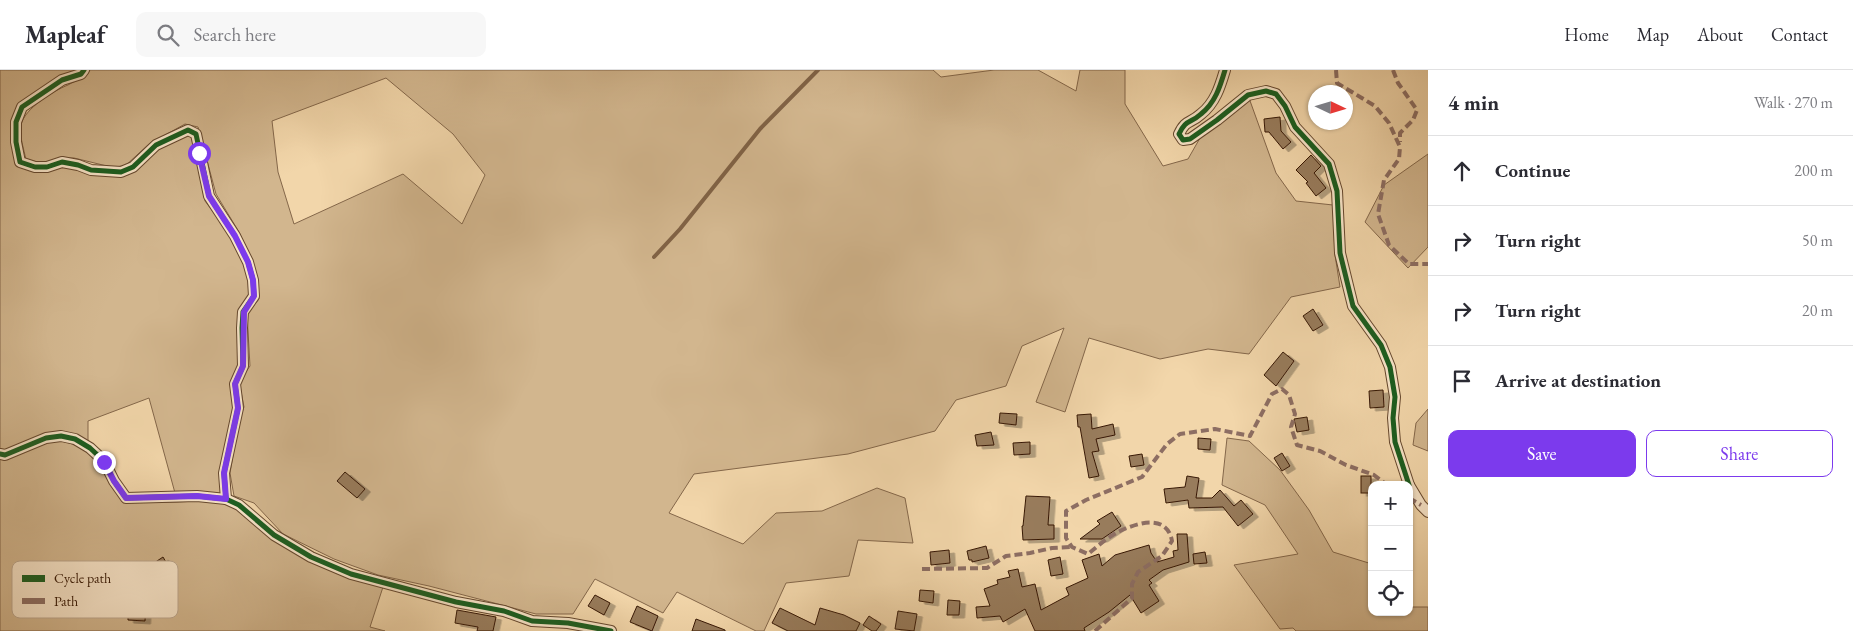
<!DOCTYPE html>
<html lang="en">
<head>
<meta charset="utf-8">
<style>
	:root { --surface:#fff; --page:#f7f7f7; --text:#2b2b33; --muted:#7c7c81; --line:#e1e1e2; --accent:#7c3aed }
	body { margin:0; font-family:"EB Garamond",serif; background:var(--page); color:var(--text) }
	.controls { position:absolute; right:15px; bottom:15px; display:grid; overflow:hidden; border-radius:10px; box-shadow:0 1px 4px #0004 }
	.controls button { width:45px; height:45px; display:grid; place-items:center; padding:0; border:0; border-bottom:1px solid var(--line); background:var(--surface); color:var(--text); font:25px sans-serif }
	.compass { position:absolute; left:1308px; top:15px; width:45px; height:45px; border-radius:50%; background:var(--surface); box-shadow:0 1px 4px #0004; rotate:94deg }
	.stop { position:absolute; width:15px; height:15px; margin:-11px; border:4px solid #7c3aed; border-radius:50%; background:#fff }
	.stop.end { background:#7c3aed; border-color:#fff; box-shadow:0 1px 5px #0008 }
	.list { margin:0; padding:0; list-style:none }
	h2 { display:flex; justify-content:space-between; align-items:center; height:65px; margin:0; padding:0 20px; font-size:21px }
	h2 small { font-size:16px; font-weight:400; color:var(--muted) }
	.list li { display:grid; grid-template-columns:32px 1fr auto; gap:15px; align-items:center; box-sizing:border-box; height:70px; padding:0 20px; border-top:1px solid var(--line) }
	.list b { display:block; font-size:19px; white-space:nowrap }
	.list em { font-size:16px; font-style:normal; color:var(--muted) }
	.actions { display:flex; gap:10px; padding:15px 20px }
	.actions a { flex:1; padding:11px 0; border:1px solid var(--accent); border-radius:10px; text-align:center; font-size:18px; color:var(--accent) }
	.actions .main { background:var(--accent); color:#fff }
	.icon { flex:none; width:28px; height:28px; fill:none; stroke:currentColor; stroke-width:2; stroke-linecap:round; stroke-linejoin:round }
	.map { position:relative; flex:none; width:1428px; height:561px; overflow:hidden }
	header { display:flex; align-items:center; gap:30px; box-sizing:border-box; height:70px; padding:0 25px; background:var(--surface); border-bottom:1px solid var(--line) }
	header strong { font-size:24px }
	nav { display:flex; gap:28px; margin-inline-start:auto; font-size:18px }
	.search { width:350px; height:45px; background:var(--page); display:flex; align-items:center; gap:12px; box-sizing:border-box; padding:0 18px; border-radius:10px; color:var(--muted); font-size:19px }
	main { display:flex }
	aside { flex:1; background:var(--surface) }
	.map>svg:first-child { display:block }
	.green { fill:#d2b68e; stroke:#84674a; fill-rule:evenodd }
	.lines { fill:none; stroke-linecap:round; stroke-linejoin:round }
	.stream { stroke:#816346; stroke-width:4 }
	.building { fill:#987b5b; stroke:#371805; filter:url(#shadow) }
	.street-casing { stroke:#66482e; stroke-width:12 }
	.street { stroke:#f7e4c8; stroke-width:10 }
	.quiet { stroke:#8d6e63; stroke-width:4; stroke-dasharray:8 4; stroke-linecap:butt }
	.cycleway-casing { stroke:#f7e4c8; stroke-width:8 }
	.cycleway { stroke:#1b5e20; stroke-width:5 }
	.route { stroke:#7c3aed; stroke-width:6 }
	.key { fill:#f7e4c8; stroke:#bda78e; stroke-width:1 }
	.key-label { font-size:14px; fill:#371805 }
</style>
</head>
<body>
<header>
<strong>Mapleaf</strong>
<div class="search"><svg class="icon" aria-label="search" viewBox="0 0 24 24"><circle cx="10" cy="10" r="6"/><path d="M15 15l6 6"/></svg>Search here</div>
<nav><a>Home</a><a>Map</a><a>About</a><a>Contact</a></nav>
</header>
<main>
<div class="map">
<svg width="1428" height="561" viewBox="0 0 1428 561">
	<defs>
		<filter id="shadow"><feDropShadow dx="5.5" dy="3" stdDeviation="0" flood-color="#0004"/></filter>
	</defs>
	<rect width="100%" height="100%" fill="#f2d6aa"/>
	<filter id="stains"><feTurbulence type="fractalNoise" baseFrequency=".004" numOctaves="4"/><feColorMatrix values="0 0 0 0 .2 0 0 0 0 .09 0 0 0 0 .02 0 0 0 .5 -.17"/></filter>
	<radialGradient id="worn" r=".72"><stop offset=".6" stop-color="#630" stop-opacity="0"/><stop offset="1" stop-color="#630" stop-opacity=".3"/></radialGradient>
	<g class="green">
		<polygon points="0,0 78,0 18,38 18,96 63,95 124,105 160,77 186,65 192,67 205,131 233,168 244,194 250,214 250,228 223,424 175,423 149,328 88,351 88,371 72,364 6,383 0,380"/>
		<path d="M90,0h843l8,7 53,-7h44l38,21 4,-21h45v34l38,62 25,-7 16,-28 45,-33 27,75 20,28 37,4 2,50 5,32 -49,10 -42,57 -41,-5 -48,10 -71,-21 -24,74 -29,-10 28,-74 -42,18 -16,40 -50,14 -21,31 -87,23 -154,20 -25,39 74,31 33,-31 46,-2 55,-23 28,10 8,45 -55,-3 -9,36 -63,7 -22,48h-8l-79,-39 -14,21 -68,-34 -22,35h-37l-107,-28 -51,-11 -44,-16 -51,-25 -29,-31 -20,-7 -4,-23 9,-53 5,-13 -5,-26 11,-15 -3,-52 12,-15 -2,-21 -6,-19 -12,-27 -23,-38 -18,-67 -13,-3 -36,20 -24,22 -14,1 -37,-9h-15l-14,5 -19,-3c-2,-11 -7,-24 -5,-35 3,-16 32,-34 47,-40 8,-5 17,-6 22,-15zM386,8l67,56 32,41 -23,49 -59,-50 -109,50 -16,-52 -6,-51z"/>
		<polygon points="1428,84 1428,177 1408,198 1365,152 1384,115"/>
		<polygon points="1428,339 1428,381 1413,375 1416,353"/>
		<polygon points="1227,368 1249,371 1280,400 1309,440 1333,482 1372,494 1372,542 1409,542 1409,533 1411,537 1428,537 1428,561 1296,561 1293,558 1280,559 1234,495 1298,484 1265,435 1222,415"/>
		<path d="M62,371c35,8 45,33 63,61h51l23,-1 28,2 13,5 33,31 110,48 -13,40 15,4h-385v-173l8,1 39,-17z"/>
	</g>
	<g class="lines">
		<polyline class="stream" points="654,187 680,159 760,59 818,0"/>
	</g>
	<g class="building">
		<polygon points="1280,47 1281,61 1291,72 1283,79 1269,62 1265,62 1264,49"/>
		<polygon points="1311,85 1321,96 1314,103 1326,118 1316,126 1306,113 1308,112 1296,100"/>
		<polygon points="1313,239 1323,255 1313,261 1303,246"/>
		<polygon points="1283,282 1294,291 1276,316 1264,305"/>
		<polygon points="1383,320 1384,337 1370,338 1369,321"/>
		<polygon points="1000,343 1017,344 1016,355 999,353"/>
		<polygon points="1091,344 1092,359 1113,354 1115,365 1096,369 1099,381 1092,382 1099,406 1089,408 1080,357 1078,357 1077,345"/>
		<polygon points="1307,347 1309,360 1297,362 1294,349"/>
		<polygon points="991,362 994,375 977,376 975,365"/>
		<polygon points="1198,368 1211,369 1210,380 1198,379"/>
		<polygon points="1030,372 1030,384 1014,385 1013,373"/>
		<polygon points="1282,383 1290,396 1282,401 1274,388"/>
		<polygon points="1142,384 1144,395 1131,397 1129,386"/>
		<polygon points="345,402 365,419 357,428 337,411"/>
		<polygon points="1187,406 1199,408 1196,428 1212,428 1220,420 1234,436 1241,430 1253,444 1238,456 1223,437 1189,438 1188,430 1166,433 1164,419 1185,417"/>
		<rect x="1361" y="406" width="10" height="17"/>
		<polygon points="1026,426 1050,427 1048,455 1054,455 1054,469 1023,470 1022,456 1023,456"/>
		<polygon points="1112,442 1121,456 1102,469 1080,469 1100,454 1097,451"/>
		<polygon points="1177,464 1187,464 1189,492 1163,500 1149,510 1152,513 1149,515 1159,531 1141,543 1130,525 1109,542 1084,558 1085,561 1035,561 1025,539 1003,552 1000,546 977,548 976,537 990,536 984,519 998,514 997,510 1010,507 1008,501 1018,499 1022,517 1035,514 1041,540 1069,525 1066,518 1088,508 1082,490 1099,484 1102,496 1115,485 1149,475 1151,483 1157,492 1174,487 1173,481 1178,480"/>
		<polygon points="986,476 989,488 972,492 972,490 969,490 967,481"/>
		<polygon points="949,480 950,493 931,495 930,482"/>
		<polygon points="1205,482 1207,493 1194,494 1193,484"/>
		<polygon points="163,487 170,499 161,504 154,493"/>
		<polygon points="1060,487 1063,504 1051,506 1048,490"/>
		<polygon points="152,520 153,529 146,531 145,551 128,550 128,540 134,540 131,524"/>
		<polygon points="920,520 934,521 933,533 919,531"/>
		<polygon points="595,525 610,533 604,545 588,536"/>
		<polygon points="948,530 960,531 959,545 947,545"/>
		<polygon points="637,536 658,546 652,561 630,552"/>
		<polygon points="780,538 815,555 820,538 844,545 860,553 856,561 788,561 772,553"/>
		<polygon points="457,540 496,547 493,561 477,561 478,557 455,553"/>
		<polygon points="898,541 917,544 914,561 895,559"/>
		<polygon points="869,546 881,554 876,561 872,561 863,555"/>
		<polygon points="696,549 725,560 725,561 692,561"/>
	</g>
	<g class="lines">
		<defs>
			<g id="street">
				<polyline points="84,0 81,4 62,10 22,37 16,52 16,72 20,92 35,97 47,97 62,92 78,95 91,100 121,102 133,97 156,75 188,60 196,64 209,126 235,166 248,192 253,210 254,226 243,242 242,258 243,296 235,314 238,338 224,403 226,429"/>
				<path d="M1225,0c-5,17 -10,33 -24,44 -11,10 -15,5 -22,20l4,6 7,-1 27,-19 31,-25 18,-4 10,3 9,12 10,21 34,37 8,27 3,62 13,53 28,39 9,22 5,30 -2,21 2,24 14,43"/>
				<polyline points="0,384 5,385 46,368 61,366 75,369 90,378 104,391 114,411 126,428 197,426 226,429 239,435 274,465 311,487 351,504 456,532 504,541 532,551 568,553 611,561"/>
				<polyline points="1409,415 1421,435 1428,442"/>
			</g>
		</defs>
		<use href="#street" class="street-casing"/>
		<use href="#street" class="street"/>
		<g class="quiet">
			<polyline points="1336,0 1337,13 1375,36 1389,53 1400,77 1399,89 1384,110 1378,144 1389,175 1409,194 1428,194"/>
			<polyline points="1393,0 1398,13 1417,40 1413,50 1400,63 1400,72"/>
			<polyline points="1409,428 1421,435"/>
			<polyline points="922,499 987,498 1006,486 1030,483 1052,478 1072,477"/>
			<path d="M1095,561l37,-33v-14l6,-12 24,-16 10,-15c-5,-27 -33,-19 -52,-10 -11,5 -22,15 -32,23l-16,-7 -6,-9v-27l20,-11 56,-23 25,-33 13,-10 35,-5 35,7 22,-42 10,-5 7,6 6,19 -4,13 6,18 23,6 26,14 28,10 13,10"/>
		</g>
		<defs>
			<g id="cycleway">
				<polyline points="84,0 81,4 62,10 22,37 16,52 16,72 20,92 35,97 47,97 62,92 78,95 91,100 121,102 133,97 156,75 188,60 196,64 209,126 235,166 248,192 253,210 254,226 243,242 242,258 243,296 235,314 238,338 224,403 226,429"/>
				<path d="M1225,0c-5,17 -10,33 -24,44 -11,10 -15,5 -22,20l4,6 7,-1 27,-19 31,-25 18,-4 10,3 9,12 10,21 34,37 8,27 3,62 13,53 28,39 9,22 5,30 -2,21 2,24 14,43"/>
				<polyline points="0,384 5,385 46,368 61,366 75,369 90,378 104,391 114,411 126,428 197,426 226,429 239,435 274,465 311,487 351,504 456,532 504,541 532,551 568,553 611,561"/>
			</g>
		</defs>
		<use href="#cycleway" class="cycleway-casing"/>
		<use href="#cycleway" class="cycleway"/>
	</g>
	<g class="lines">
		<polyline class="route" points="104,392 114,411 126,428 197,426 226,429 224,403 238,338 235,314 243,296 244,242 254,226 253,210 248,192 235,166 209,126 199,83"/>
	</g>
	<rect x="12" y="491" width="166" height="57" rx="8" class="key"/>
	<rect x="22" y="505" width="23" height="7" fill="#1b5e20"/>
	<rect x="22" y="528" width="23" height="6" fill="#8d6e63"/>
	<g class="key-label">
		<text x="54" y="513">Cycle path</text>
		<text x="54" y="536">Path</text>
	</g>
	<rect width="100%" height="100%" filter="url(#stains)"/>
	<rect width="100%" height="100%" fill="url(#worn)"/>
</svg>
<div class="controls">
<button>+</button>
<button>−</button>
<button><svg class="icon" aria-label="locate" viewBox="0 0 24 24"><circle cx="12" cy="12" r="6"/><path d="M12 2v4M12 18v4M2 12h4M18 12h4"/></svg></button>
</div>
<svg class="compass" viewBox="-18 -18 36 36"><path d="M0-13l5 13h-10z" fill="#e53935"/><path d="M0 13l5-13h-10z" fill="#7c7c81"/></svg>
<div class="stop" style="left:199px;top:83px"></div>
<div class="stop end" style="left:104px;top:392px"></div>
</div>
<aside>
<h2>4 min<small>Walk · 270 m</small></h2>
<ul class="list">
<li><svg class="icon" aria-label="ahead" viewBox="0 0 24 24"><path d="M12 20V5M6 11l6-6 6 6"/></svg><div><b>Continue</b></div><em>200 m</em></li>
<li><svg class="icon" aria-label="right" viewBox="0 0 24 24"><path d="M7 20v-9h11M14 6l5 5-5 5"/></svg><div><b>Turn right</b></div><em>50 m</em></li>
<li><svg class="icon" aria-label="right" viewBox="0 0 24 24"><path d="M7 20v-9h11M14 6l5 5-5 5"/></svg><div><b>Turn right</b></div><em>20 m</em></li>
<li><svg class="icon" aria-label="arrive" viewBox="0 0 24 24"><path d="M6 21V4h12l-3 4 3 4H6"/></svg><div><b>Arrive at destination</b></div></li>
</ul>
<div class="actions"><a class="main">Save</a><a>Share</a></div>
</aside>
</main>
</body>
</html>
